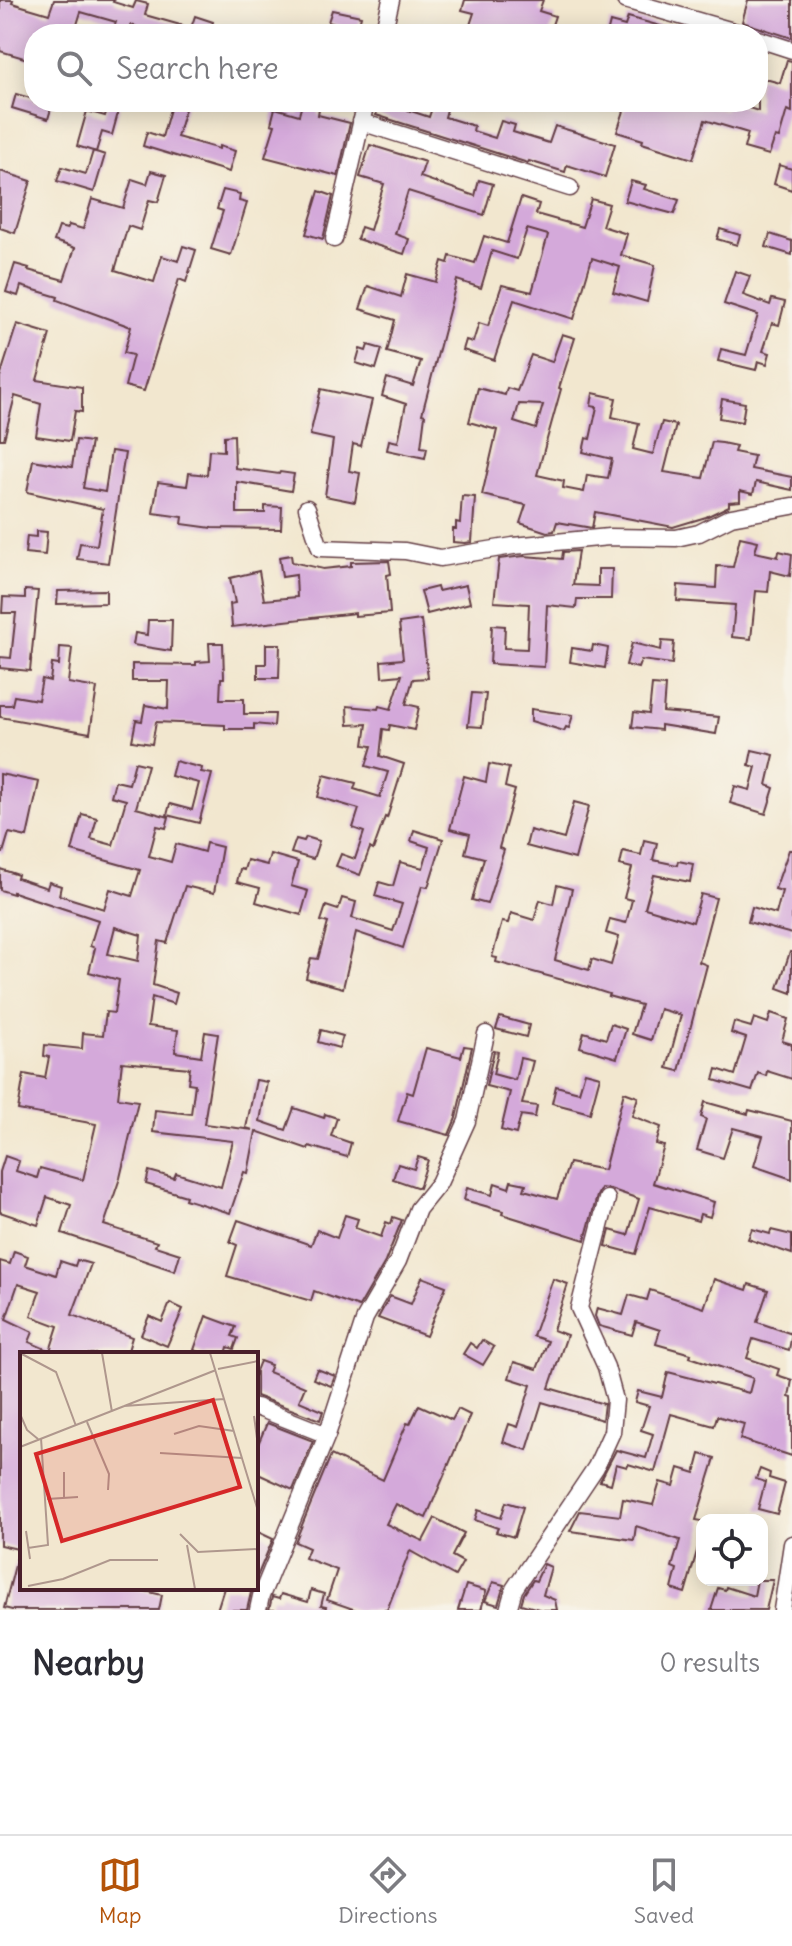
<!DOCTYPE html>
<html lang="en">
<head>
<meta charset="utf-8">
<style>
	:root { --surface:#fff; --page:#f2f2f3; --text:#2b2b33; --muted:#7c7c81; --line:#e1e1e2; --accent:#b45309 }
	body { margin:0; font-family:Delius,sans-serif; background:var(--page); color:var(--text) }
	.controls { position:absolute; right:24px; bottom:24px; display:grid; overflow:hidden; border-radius:16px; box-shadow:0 4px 20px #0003 }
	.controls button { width:72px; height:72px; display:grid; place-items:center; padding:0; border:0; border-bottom:2px solid var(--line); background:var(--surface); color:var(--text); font:40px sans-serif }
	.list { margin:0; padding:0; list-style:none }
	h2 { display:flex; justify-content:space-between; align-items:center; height:104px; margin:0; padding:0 32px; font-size:34px }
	h2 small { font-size:26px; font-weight:400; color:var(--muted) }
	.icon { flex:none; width:44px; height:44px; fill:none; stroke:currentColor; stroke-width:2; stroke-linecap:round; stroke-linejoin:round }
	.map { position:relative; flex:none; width:792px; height:1610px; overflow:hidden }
	.search { position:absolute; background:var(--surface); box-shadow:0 4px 20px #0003; left:24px; right:24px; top:24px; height:88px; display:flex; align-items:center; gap:20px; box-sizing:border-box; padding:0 28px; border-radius:32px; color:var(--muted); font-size:30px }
	.sheet { height:224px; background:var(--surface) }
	nav { display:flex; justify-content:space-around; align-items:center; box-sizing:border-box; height:112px; border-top:2px solid var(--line); background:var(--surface); font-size:22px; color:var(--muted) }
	nav a { display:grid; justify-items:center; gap:4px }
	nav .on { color:var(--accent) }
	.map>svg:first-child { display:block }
	.building { fill:#d4a9da; fill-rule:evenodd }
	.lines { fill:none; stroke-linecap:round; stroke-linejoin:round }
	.street-casing { stroke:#633d44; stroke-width:19 }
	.street { stroke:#fff; stroke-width:16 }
	.inset-road { fill:none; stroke:#af978d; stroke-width:2 }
	.view { fill:#d62828; fill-opacity:0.15; stroke:#d62828; stroke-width:4 }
	.inset-edge { fill:none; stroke:#4a1f2b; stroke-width:4 }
</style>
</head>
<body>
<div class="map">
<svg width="792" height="1610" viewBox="0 0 792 1610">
	<rect width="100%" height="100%" fill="#f7f3e8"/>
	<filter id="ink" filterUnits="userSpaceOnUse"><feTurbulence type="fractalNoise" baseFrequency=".0125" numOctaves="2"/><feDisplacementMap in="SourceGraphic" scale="16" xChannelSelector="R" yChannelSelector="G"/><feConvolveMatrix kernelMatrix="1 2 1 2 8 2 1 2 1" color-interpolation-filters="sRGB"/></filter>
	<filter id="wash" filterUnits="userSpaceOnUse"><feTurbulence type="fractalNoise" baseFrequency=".006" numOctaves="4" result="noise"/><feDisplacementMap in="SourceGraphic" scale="32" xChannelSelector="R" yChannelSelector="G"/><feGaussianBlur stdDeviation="1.8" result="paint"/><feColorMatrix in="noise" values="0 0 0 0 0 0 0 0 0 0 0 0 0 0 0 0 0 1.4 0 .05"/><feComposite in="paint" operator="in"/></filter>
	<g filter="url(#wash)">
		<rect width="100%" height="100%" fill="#f2e7cf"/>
		<g id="blocks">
			<g class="building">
				<polygon points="0,0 13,0 12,3 49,14 54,0 114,0 113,2 133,8 136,1 148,4 145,15 191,28 195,16 213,22 210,34 160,34 131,25 128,34 112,34 116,22 81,12 74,34 34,34 34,61 0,51"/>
				<polygon points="465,0 543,0 539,11 555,16 549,34 467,34 474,13 462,10"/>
				<polygon points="748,0 792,0 792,38 742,22"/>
				<polygon points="332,10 361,16 357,31 328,22"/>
				<polygon points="628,17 682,32 682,34 607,34 610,22 625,26"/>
				<polygon points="787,60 792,61 792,112 787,110 779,138 775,137 769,155 744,148 748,133 705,120 693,159 642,143 643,140 617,132 627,102 696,102 725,111 727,102 730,102 758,111 758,77 780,83"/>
				<polygon points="16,94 34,99 34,102 53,102 48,119 12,108"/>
				<polygon points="109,102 121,102 112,135 102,132 96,152 77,146 87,111 105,116"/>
				<polygon points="172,102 187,102 177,137 219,149 219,146 235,151 229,172 143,146 147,132 162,137"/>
				<polygon points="380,102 404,102 402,108 429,117 434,102 449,102 445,117 474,126 473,131 495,138 501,121 515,125 513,132 549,143 555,126 615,144 605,177 567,165 565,172 529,161 528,163 376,115"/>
				<polygon points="302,104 319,108 318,115 350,123 338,176 265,157 275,125 271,124 275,108 299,115"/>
				<polygon points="370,145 425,162 420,177 475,196 479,180 493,184 484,215 408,191 395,234 409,239 404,254 357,239 361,227 370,230 384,184 360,177"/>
				<polygon points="93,151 105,155 94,192 57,181 62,167 86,174"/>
				<polygon points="779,165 792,169 792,190 774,184"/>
				<polygon points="0,171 31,181 15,233 0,228"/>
				<polygon points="151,171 166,175 158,202 149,200 140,230 128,226 115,270 154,282 162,256 178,261 183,246 196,250 186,282 179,279 144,391 125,386 133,355 124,353 131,327 57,300 58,297 21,286 18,296 6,292 15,264 29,268 28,270 64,280 75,248 54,241 59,227 67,229 69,225 83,229 92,199 123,208 132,179 147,184"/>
				<polygon points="631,181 646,185 644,189 679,200 674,214 625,201"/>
				<polygon points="223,190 240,194 239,201 247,203 231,255 211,249 223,211 217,209"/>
				<polygon points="319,191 333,196 323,239 306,234"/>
				<polygon points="521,198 539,204 536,214 582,227 591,199 609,204 602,226 627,234 621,255 655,265 647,302 613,292 620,267 592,258 574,319 514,300 494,360 463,350 466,340 473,342 479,323 488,326 502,285 532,292 548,235 527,229 517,259 492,251 481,288 457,280 422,414 425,415 421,447 427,448 425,458 387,450 389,440 398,442 406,404 382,396 387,378 413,386 421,361 387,352 395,320 360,309 368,286 401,297 407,274 436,282 442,261 448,263 450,256 475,263 484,236 507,243"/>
				<polygon points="720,229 740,235 737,245 717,239"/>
				<polygon points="770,234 792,241 792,255 766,247"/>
				<polygon points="735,271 750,276 743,295 770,305 772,299 785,302 779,325 772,323 763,351 770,353 767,364 758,361 756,370 718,361 721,349 746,355 758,315 724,304"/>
				<polygon points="17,324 50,334 37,380 82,387 82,412 75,411 70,441 36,436 41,404 15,396 4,439 0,439 0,377"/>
				<path d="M562,334l13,4 -16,50 2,1 -24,86 27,6 -1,7 21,4 3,-17 21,3 4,-19 -29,-7 3,-14 4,1 7,-32 -6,-1 2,-13 23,5 -4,19 27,6 -6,26 20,5 9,-32 14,3 -12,47 39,6 9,-36 10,1 14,3 -2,6 20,4 -3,13 41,8v13l-36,-8 -3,12 -13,-3v10l-11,1v4l-23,11 -33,10 -78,-15 -3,16 -35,-6 -3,9 -7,1 -27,-9 6,-18 -44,-10 15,-65 -28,-8 9,-34 27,7 2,-7 10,3 14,-36 21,7zM519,404l24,1 -7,24 -22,-7z"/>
				<polygon points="368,345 382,349 376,369 356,363 360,349 366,351"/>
				<polygon points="321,389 372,400 361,446 353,444 349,471 360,473 355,502 325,496 333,440 310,435"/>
				<polygon points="722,399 745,403 742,422 719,418"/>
				<polygon points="234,435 235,468 279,474 280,472 294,474 291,491 237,482 237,513 265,513 265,506 282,507 281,529 212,528 182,524 183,517 153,513 158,482 187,486 189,473 207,475 209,450 224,451 224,436"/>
				<polygon points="76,440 91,442 83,488 105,492 111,451 125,453 108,563 77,559 80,543 97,545 103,509 27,492 33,460 72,467"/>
				<polygon points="462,496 475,497 472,542 465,543 453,542 453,529 456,529 456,522 460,523"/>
				<polygon points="36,531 47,532 45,555 25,553 27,536 36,537"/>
				<polygon points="740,537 758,541 755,552 778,557 779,551 792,554 790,576 770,571 768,592 756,591 751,639 732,637 735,605 677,601 678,585 716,588 717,566 733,567"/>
				<polygon points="578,551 573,585 598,586 598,569 612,569 611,599 577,599 576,608 547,605 544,667 490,664 492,625 505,626 504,648 527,649 529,604 494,602 499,559 524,556 562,559 563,552"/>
				<polygon points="291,555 292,562 323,569 351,566 351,562 389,561 391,574 387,575 390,613 355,616 355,613 232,627 230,604 235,603 230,578 259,571 264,600 297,597 296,575 282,577 279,557"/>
				<polygon points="466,585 470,603 427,614 421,591 437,587 438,591"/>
				<polygon points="25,590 38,591 30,671 0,668 0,657 11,658 16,613 2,613 3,597 25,598"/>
				<polygon points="106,590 106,603 57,604 58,591"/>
				<polygon points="148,620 172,620 171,651 133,645 135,633 147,635"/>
				<polygon points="421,620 428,678 413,679 406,704 419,707 414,730 390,725 389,730 383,729 380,756 404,764 387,818 385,817 373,850 370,848 360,875 336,866 341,854 355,859 364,832 353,828 359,809 318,797 324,775 356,783 354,789 380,797 388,772 366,766 372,746 364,745 367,724 348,725 347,706 378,709 379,706 391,709 402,675 382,677 381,661 403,659 399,623"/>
				<polygon points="662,641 674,642 672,664 641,660 638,668 626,665 632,643 661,650"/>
				<polygon points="209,643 223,643 224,678 221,678 220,699 244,699 244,714 275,714 274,726 254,724 254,729 225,729 225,725 156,722 152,744 132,741 136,720 142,721 145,705 168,709 169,681 132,681 132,664 196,665 196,662 210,661"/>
				<polygon points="266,644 280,644 279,678 258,678 258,664 266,664"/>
				<polygon points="593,645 608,648 605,668 570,662 572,648 592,651"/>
				<polygon points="60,647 72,648 68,683 97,688 90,733 0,717 0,705 12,705 14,696 38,700 42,679 50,681 52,664 59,665"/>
				<polygon points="652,685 665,686 663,712 719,717 716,734 661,725 661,730 632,727 634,712 649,714"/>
				<polygon points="472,693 486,694 482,727 468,726"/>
				<polygon points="531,709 573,715 569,728 566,727 564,731 531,721"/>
				<polygon points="752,750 774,755 767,785 774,788 766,814 730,803 735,786 750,790 756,767 749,765"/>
				<polygon points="175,761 202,768 201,772 212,774 199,823 167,815 170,804 192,810 199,783 171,776"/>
				<path d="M135,762l13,3 -12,43 33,9 -3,11 -9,-2 -8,30 22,6 5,-18 28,8 2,-9 16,4 -8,46 -29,-7 -18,57 -8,-2 -6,44 24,8 -3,11 -22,-7 -4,29 30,4 -3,22 26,4 4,-24 13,2 -14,90 49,6 -7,-2 10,-48 11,2 -7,39 26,9 8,-22 30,10 1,-4 12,4 -6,18 20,7 -4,14 -38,-11 -1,3 -52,-18 -8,42 -4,-1 -14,41 -45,-14 1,-3 -40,-12 3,-13 25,7 2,-5 45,14 12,-46 -80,-9 2,-22 36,4 4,-30 -7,-1 2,-15 -68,-6 -4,36 20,3 -18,77 -16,47 53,17 -2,4 25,8 -5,17 -113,-38 9,-28 -24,-8 -9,28 -38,-13v-40l5,-16 14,5 -3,10 21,7 3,-10 43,12 13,-56 -78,-14 6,-36 21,4 4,-21 -5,-1 1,-11 37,4 1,-16 20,2 3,-23 8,1 5,-33 -30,-8 6,-24 -5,-2 8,-26 -85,-28v2l-13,-4v-21l18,6 -1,3 30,10 2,-6 12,4 -2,9 45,14 6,-20 22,7 8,-26 -68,-19 10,-37 15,4 -6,21 22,6 13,-45 -15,-4 4,-15 14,3zM115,927l26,8 -3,26 -30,-7z"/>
				<polygon points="489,764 509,768 505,787 515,790 499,848 504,850 487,904 472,900 484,858 465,853 470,834 450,829 464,776 486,782"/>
				<polygon points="0,774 39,782 27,837 9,833 3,853 0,853"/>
				<polygon points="574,802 589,806 575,859 526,846 530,830 564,839"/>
				<polygon points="414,830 443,839 428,887 422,886 403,948 356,932 343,988 306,978 311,958 318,959 328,923 321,921 326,906 338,910 342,898 356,902 352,918 393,931 402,904 375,896 379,882 393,886 400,862 423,868 429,847 411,841"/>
				<polygon points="306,837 319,841 313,859 291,853 296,839 304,841"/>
				<polygon points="644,840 657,843 653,860 677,865 678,861 693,864 690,882 654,875 645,908 693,922 701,894 716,898 699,962 707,965 679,1071 667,1068 681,1015 660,1009 651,1040 632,1034 641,1005 608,996 609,994 581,985 496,962 497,958 492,957 502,922 508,923 511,913 534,920 540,900 553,904 557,885 572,889 555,960 589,970 592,959 611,965 619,937 606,933 610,919 626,923 632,900 624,898 632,868 620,865 623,851 641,855"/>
				<polygon points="789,850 792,850 792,934 748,922 752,907 776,914 782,891 775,889"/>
				<polygon points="270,854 298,862 291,886 308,891 301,915 256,902 260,888 237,882 240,869 244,870 247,860 267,865"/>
				<polygon points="790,952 792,952 792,993 778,988"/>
				<polygon points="771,1013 788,1019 782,1041 792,1044 792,1079 767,1071 766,1076 758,1073 752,1091 714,1080 717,1069 735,1075 746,1038 731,1033 734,1022 751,1027 754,1018 768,1023"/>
				<polygon points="500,1017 529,1025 526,1037 496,1029"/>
				<polygon points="611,1024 626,1029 617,1058 580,1047 584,1032 606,1039"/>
				<polygon points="321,1030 343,1036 339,1048 318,1042"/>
				<polygon points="464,1046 472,1047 456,1118 449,1135 398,1121 407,1092 413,1094 426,1048 461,1057"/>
				<polygon points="494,1051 498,1052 493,1074 515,1080 520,1058 533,1061 522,1104 537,1106 535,1117 521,1115 516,1134 501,1130 510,1092 486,1086"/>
				<polygon points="585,1072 600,1076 590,1113 552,1103 556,1086 579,1092"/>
				<polygon points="624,1092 638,1097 632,1116 661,1127 656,1144 664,1146 653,1183 714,1202 710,1217 700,1214 698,1221 650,1207 636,1254 606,1246 610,1230 628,1235 639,1199 610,1189 601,1188 597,1196 585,1240 502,1214 503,1211 464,1200 467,1188 492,1195 495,1183 509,1188 511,1181 526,1184 524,1190 557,1199 569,1163 604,1170"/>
				<polygon points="705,1102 748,1114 749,1110 792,1121 792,1179 754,1166 763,1136 733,1128 723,1158 697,1150 706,1119 701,1117"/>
				<polygon points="418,1157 428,1160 419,1188 393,1179 398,1164 414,1169"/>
				<polygon points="345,1215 358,1219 355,1228 381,1237 386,1222 391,1224 393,1217 402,1220 385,1262 359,1307 314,1291 311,1301 227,1276 237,1245 230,1242 238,1220 311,1245 317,1230 337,1238"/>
				<polygon points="752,1229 770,1234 771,1230 792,1235 792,1254 748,1239"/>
				<path d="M14,1251l14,5 -3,9 31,10 4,-14 15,5 2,-6 14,4 -19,51 60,22 -5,17h-105v196l-22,-5v-284l10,3zM18,1284l22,7 -9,25 27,10 -8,25 -21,-9 4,-10 -27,-13z"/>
				<polygon points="422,1277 446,1286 426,1336 378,1318 390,1296 411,1304"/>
				<polygon points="553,1279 568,1284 553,1330 567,1335 549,1388 604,1404 602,1420 542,1402 527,1450 503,1442 509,1424 518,1427 531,1385 509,1378 514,1362 537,1369 548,1341 533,1336"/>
				<polygon points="714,1279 747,1290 749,1284 768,1290 757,1322 792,1334 789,1350 753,1339 747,1358 779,1369 777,1375 792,1380 789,1397 792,1398 792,1456 740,1439 744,1424 717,1416 714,1426 671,1414 655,1472 628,1464 627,1467 616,1464 611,1484 600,1481 616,1450 646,1458 653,1434 641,1430 649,1406 635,1402 638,1391 662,1397 668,1372 749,1393 753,1378 690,1357 691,1354 656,1344 660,1330 636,1322 632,1335 599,1326 595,1316 597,1308 623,1315 629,1295 647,1300 650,1290 704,1308"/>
				<polygon points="170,1303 183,1309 167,1346 141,1335 149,1316 162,1322"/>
				<polygon points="206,1316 236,1327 232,1336 238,1338 234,1349 228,1347 226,1354 204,1354 194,1350"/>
				<polygon points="482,1340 494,1347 483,1365 463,1354 470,1343 477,1348"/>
				<polygon points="260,1361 271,1365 268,1372 305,1387 299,1401 323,1411 320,1420 256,1396 256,1371"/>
				<polygon points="317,1369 335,1376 331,1386 313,1379"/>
				<polygon points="419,1405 452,1420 458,1409 470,1415 426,1518 396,1504 386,1524 423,1541 435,1518 464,1533 452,1556 463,1562 455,1576 410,1551 387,1610 356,1610 327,1600 337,1570 305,1558 309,1548 295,1542 331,1455 383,1480 407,1423 410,1424"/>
				<polygon points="267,1423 313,1441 293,1490 256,1473 256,1449"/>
				<polygon points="700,1454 715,1458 696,1520 702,1521 702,1534 685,1593 672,1589 677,1569 672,1567 680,1540 636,1526 634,1540 570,1531 580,1511 620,1516 623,1499 653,1505 660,1482 674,1486 679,1468 695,1473"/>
				<polygon points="760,1469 770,1473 769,1478 785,1483 777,1514 758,1509 765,1482 756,1479"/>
				<polygon points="506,1502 523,1507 514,1537 496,1532 498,1528 475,1520 478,1510 501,1518"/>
				<polygon points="256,1531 273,1539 256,1579"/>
				<polygon points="18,1554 22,1555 22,1588 133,1588 162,1595 159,1610 12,1610 4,1608"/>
				<polygon points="544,1564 551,1567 543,1595 555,1600 557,1610 542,1610 521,1604 524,1594 533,1580 536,1581"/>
				<polygon points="757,1580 773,1580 766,1610 711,1610 718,1588 725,1590 726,1587 754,1596"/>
				<polygon points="493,1582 504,1585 498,1605 485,1601"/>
				<polygon points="466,1585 486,1591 481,1610 458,1610"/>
				<polygon points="224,1588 252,1588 247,1610 217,1610"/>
				<polygon points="311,1590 324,1594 321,1606 326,1607 325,1610 269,1610 272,1597 279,1599 281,1594 308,1602"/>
			</g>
		</g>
	</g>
	<g filter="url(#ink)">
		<use href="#blocks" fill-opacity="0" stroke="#633d44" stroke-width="2"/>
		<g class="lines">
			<defs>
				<g id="street">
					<polyline points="625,0 743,34"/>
					<polyline points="383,34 391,0"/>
					<polyline points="758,39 792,50"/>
					<polyline points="361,122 570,188"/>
					<polyline points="334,239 366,102"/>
					<polyline points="307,508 320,548 405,551 440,558 513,546 609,537 676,538 699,533 731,517 792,506"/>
					<polyline points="256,1407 327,1435"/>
					<polyline points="258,1610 261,1596 327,1435 365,1318 398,1261 418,1209 439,1183 467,1121 486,1034"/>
					<polyline points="508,1610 514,1589 596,1467 612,1432 615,1400 606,1367 579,1308 607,1199"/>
					<polyline points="782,1610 792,1544"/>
				</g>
			</defs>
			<use href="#street" class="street-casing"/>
			<use href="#street" class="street"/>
		</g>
	</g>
	<g transform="translate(20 1352)">
		<rect width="238" height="238" fill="#f2e7cf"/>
		<path class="inset-road" d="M0,1l36,19 20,54M82,1l10,59M190,1l48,158M198,17l40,-8M104,54l100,-7M0,62l7,16 11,9M234,64l4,30M67,70l22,52 -1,16M154,82l25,-8 35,5M0,95l196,-77M140,101l82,5M44,145v-25M27,147l31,-2M6,179l4,28M160,182l18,18 60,-3M167,193l8,44M8,196l20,-3 -7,-107M8,234l35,-7 47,-19h48"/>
		<path class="view" d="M193,48l27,87 -178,54 -26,-87z"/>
		<rect width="238" height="238" class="inset-edge"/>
	</g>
</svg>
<div class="controls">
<button><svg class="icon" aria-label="locate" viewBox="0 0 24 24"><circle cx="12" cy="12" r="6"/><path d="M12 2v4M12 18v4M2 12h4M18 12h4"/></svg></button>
</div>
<div class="search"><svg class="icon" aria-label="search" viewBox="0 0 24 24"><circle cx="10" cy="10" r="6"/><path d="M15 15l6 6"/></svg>Search here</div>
</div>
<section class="sheet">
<h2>Nearby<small>0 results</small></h2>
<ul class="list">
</ul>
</section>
<nav>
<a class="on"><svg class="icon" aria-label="map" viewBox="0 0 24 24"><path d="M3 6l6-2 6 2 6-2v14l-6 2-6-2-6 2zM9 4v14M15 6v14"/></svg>Map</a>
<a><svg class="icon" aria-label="directions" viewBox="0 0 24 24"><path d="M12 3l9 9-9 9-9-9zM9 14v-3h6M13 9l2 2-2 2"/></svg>Directions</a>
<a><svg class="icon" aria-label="saved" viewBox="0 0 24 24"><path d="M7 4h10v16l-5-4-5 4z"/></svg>Saved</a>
</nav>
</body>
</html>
